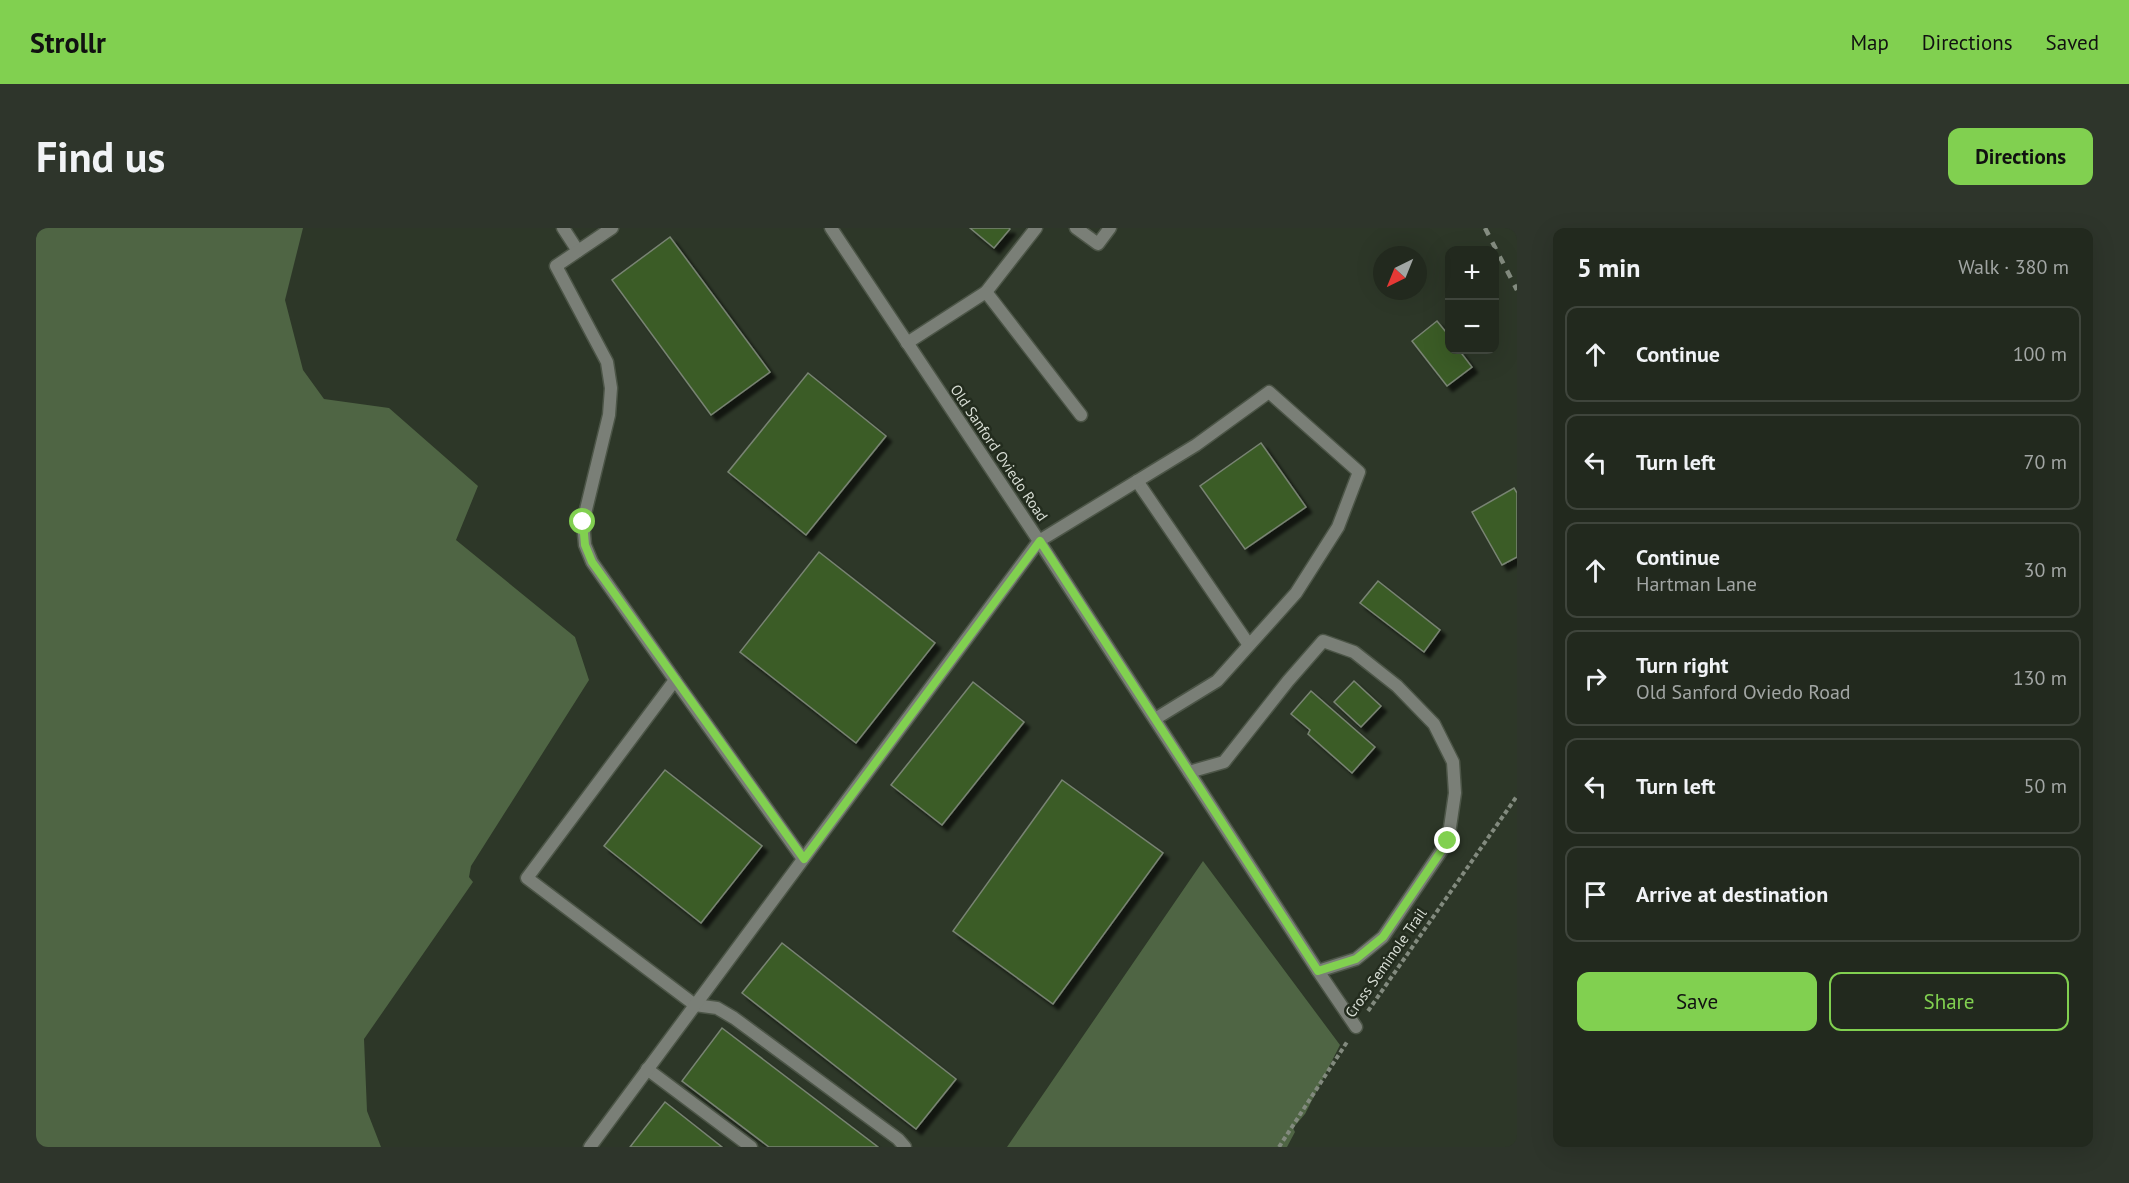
<!DOCTYPE html>
<html lang="en">
<head>
<meta charset="utf-8">
<style>
	:root { --surface:#22291e; --page:#2e352b; --text:#f1f3f6; --muted:#a2a6a4; --line:#3f453c; --accent:#81d050 }
	body { margin:0; font-family:"PT Sans",sans-serif; background:var(--page); color:var(--text) }
	.controls { position:absolute; right:18px; top:18px; display:grid; overflow:hidden; border-radius:12px; box-shadow:0 6px 24px #0002 }
	.controls button { width:54px; height:54px; display:grid; place-items:center; padding:0; border:0; border-bottom:2px solid var(--line); background:var(--surface); color:var(--text); font:30px sans-serif }
	.compass { position:absolute; left:1337px; top:18px; width:54px; height:54px; border-radius:50%; background:var(--surface); box-shadow:0 6px 24px #0002; rotate:223deg }
	.stop { position:absolute; width:18px; height:18px; margin:-14px; border:4px solid #81d050; border-radius:50%; background:#fff }
	.stop.end { background:#81d050; border-color:#fff; box-shadow:0 2px 6px #0008 }
	.list { margin:0; padding:0; list-style:none }
	h2 { display:flex; justify-content:space-between; align-items:center; height:78px; margin:0; padding:0 24px; font-size:26px }
	h2 small { font-size:20px; font-weight:400; color:var(--muted) }
	.list li { display:grid; grid-template-columns:39px 1fr auto; gap:18px; align-items:center; box-sizing:border-box; height:96px; margin:0 12px 12px; padding:0 12px; border:2px solid var(--line); border-radius:12px }
	.list b { display:block; font-size:22px; white-space:nowrap }
	.list p { margin:0; font-size:20px; white-space:nowrap; color:var(--muted) }
	.list em { font-size:20px; font-style:normal; color:var(--muted) }
	.actions { display:flex; gap:12px; padding:18px 24px }
	.actions a { flex:1; padding:14px 0; border:2px solid var(--accent); border-radius:12px; text-align:center; font-size:21px; color:var(--accent) }
	.actions .main { background:var(--accent); color:#111 }
	.icon { flex:none; width:33px; height:33px; fill:none; stroke:currentColor; stroke-width:2; stroke-linecap:round; stroke-linejoin:round }
	.map { position:relative; flex:none; width:1481px; height:919px; overflow:hidden; border-radius:12px }
	header { display:flex; align-items:center; gap:36px; box-sizing:border-box; height:84px; padding:0 30px; background:var(--accent); color:#111 }
	header strong { font-size:28px }
	nav { display:flex; gap:33px; margin-inline-start:auto; font-size:21px }
	.intro { display:flex; align-items:center; justify-content:space-between; box-sizing:border-box; height:144px; padding:0 36px }
	h1 { margin:0; font-size:42px }
	.button { padding:15px 27px; border-radius:12px; background:var(--accent); color:#111; font-size:21px; font-weight:700 }
	main { display:flex; gap:36px; padding:0 36px }
	aside { flex:1; background:var(--surface); border-radius:12px; box-shadow:0 6px 24px #0002 }
	.map>svg:first-child { display:block }
	.green { fill:#4f6544 }
	.building { fill:#3b5c28; stroke:#798473; stroke-width:1.5; filter:url(#shadow) }
	.lines { fill:none; stroke-linecap:round; stroke-linejoin:round }
	.lane-casing { stroke:#4c5547; stroke-width:15 }
	.street-casing { stroke:#4c5547; stroke-width:15 }
	.path { stroke:#828a7e; stroke-width:4; stroke-dasharray:4.5 3; stroke-linecap:butt }
	.lane { stroke:#7a7f77; stroke-width:12 }
	.street { stroke:#7a7f77; stroke-width:12 }
	.rail { stroke:#858d81; stroke-width:4.5; stroke-dasharray:8 8; stroke-linecap:butt }
	.route { stroke:#81d050; stroke-width:8 }
	.labels { text-anchor:middle; stroke-width:5; stroke-linejoin:round; paint-order:stroke }
	.street-label { font-size:15px; fill:#d7ddd4; stroke:#232c1e }
</style>
</head>
<body>
<header>
<strong>Strollr</strong>
<nav><a>Map</a><a>Directions</a><a>Saved</a></nav>
</header>
<div class="intro"><h1>Find us</h1><a class="button">Directions</a></div>
<main>
<div class="map">
<svg width="1481" height="919" viewBox="0 0 1481 919">
	<defs>
		<filter id="shadow"><feDropShadow dx="5.5" dy="5.5" stdDeviation="1.5" flood-color="#0009"/></filter>
	</defs>
	<rect width="100%" height="100%" fill="#2d3728"/>
	<g class="green">
		<polygon points="0,0 267,0 249,72 267,142 288,171 353,180 442,258 420,312 539,409 553,452 435,638 433,649 437,654 328,811 331,883 345,919 0,919"/>
		<polygon points="1167,633 1304,817 1269,886 1257,900 1259,904 1251,919 971,919"/>
	</g>
	<g class="building">
		<polygon points="934,0 973,0 974,1 958,20"/>
		<polygon points="634,9 734,144 675,187 576,52"/>
		<polygon points="1401,93 1414,109 1414,122 1423,122 1436,139 1411,158 1376,113"/>
		<polygon points="772,145 850,208 770,307 692,244"/>
		<polygon points="1225,215 1270,279 1209,321 1164,258"/>
		<polygon points="1478,260 1481,265 1481,329 1466,337 1436,284"/>
		<polygon points="783,324 899,415 820,515 704,424"/>
		<polygon points="1342,353 1404,402 1388,424 1324,375"/>
		<polygon points="1318,453 1345,478 1325,499 1298,474"/>
		<polygon points="937,454 988,494 906,597 855,557"/>
		<polygon points="1275,463 1339,519 1316,545 1272,506 1274,502 1255,486"/>
		<polygon points="629,542 726,618 665,695 568,618"/>
		<polygon points="1026,552 1127,625 1017,776 917,703"/>
		<polygon points="746,715 920,851 880,901 706,765"/>
		<polygon points="686,800 842,919 733,919 646,853"/>
		<polygon points="629,874 686,919 594,919"/>
	</g>
	<g class="lines">
		<defs>
			<g id="lane">
				<polyline points="527,0 542,23"/>
				<polyline points="576,0 520,38 571,134 575,160 573,187 547,294 549,317 556,334 639,452 491,650 659,777 681,780 698,790 862,911 869,919"/>
				<polyline points="1040,0 1062,16 1074,0"/>
				<polyline points="950,64 1000,0"/>
				<polyline points="871,115 950,64 1045,187"/>
				<polyline points="1101,253 1213,417"/>
				<polyline points="1003,313 1160,217 1233,164 1323,244 1302,299 1260,365 1181,453 1119,491"/>
				<polyline points="639,452 767,631"/>
				<polyline points="1153,544 1188,534 1252,453 1287,413 1318,424 1361,458 1398,496 1417,534 1419,565 1412,613 1347,709 1320,731 1282,743"/>
				<polyline points="611,841 715,919"/>
			</g>
			<g id="street">
				<polyline points="795,0 1003,313 1282,743 1320,799"/>
				<polyline points="554,919 1003,313"/>
			</g>
		</defs>
		<use href="#lane" class="lane-casing"/>
		<use href="#street" class="street-casing"/>
		<g class="path">
			<polyline points="1332,783 1481,568"/>
			<polyline points="1243,919 1311,814"/>
		</g>
		<use href="#lane" class="lane"/>
		<use href="#street" class="street"/>
		<polyline class="rail" points="1449,0 1481,62"/>
	</g>
	<g class="lines">
		<polyline class="route" points="547,294 549,317 556,334 768,631 1004,313 1282,743 1320,731 1347,709 1412,613"/>
	</g>
	<g class="labels">
		<g class="street-label">
			<text transform="translate(963 225) rotate(56)" y="5">Old Sanford Oviedo Road</text>
			<text transform="translate(1350 735) rotate(-55)" y="5">Cross Seminole Trail</text>
		</g>
	</g>
</svg>
<div class="controls">
<button>+</button>
<button>−</button>
</div>
<svg class="compass" viewBox="-18 -18 36 36"><path d="M0-13l5 13h-10z" fill="#e53935"/><path d="M0 13l5-13h-10z" fill="#a2a6a4"/></svg>
<div class="stop" style="left:547px;top:294px"></div>
<div class="stop end" style="left:1412px;top:613px"></div>
</div>
<aside>
<h2>5 min<small>Walk · 380 m</small></h2>
<ul class="list">
<li><svg class="icon" aria-label="ahead" viewBox="0 0 24 24"><path d="M12 20V5M6 11l6-6 6 6"/></svg><div><b>Continue</b></div><em>100 m</em></li>
<li><svg class="icon" aria-label="left" viewBox="0 0 24 24"><path d="M17 20v-9H6M10 6l-5 5 5 5"/></svg><div><b>Turn left</b></div><em>70 m</em></li>
<li><svg class="icon" aria-label="ahead" viewBox="0 0 24 24"><path d="M12 20V5M6 11l6-6 6 6"/></svg><div><b>Continue</b><p>Hartman Lane</p></div><em>30 m</em></li>
<li><svg class="icon" aria-label="right" viewBox="0 0 24 24"><path d="M7 20v-9h11M14 6l5 5-5 5"/></svg><div><b>Turn right</b><p>Old Sanford Oviedo Road</p></div><em>130 m</em></li>
<li><svg class="icon" aria-label="left" viewBox="0 0 24 24"><path d="M17 20v-9H6M10 6l-5 5 5 5"/></svg><div><b>Turn left</b></div><em>50 m</em></li>
<li><svg class="icon" aria-label="arrive" viewBox="0 0 24 24"><path d="M6 21V4h12l-3 4 3 4H6"/></svg><div><b>Arrive at destination</b></div></li>
</ul>
<div class="actions"><a class="main">Save</a><a>Share</a></div>
</aside>
</main>
</body>
</html>
